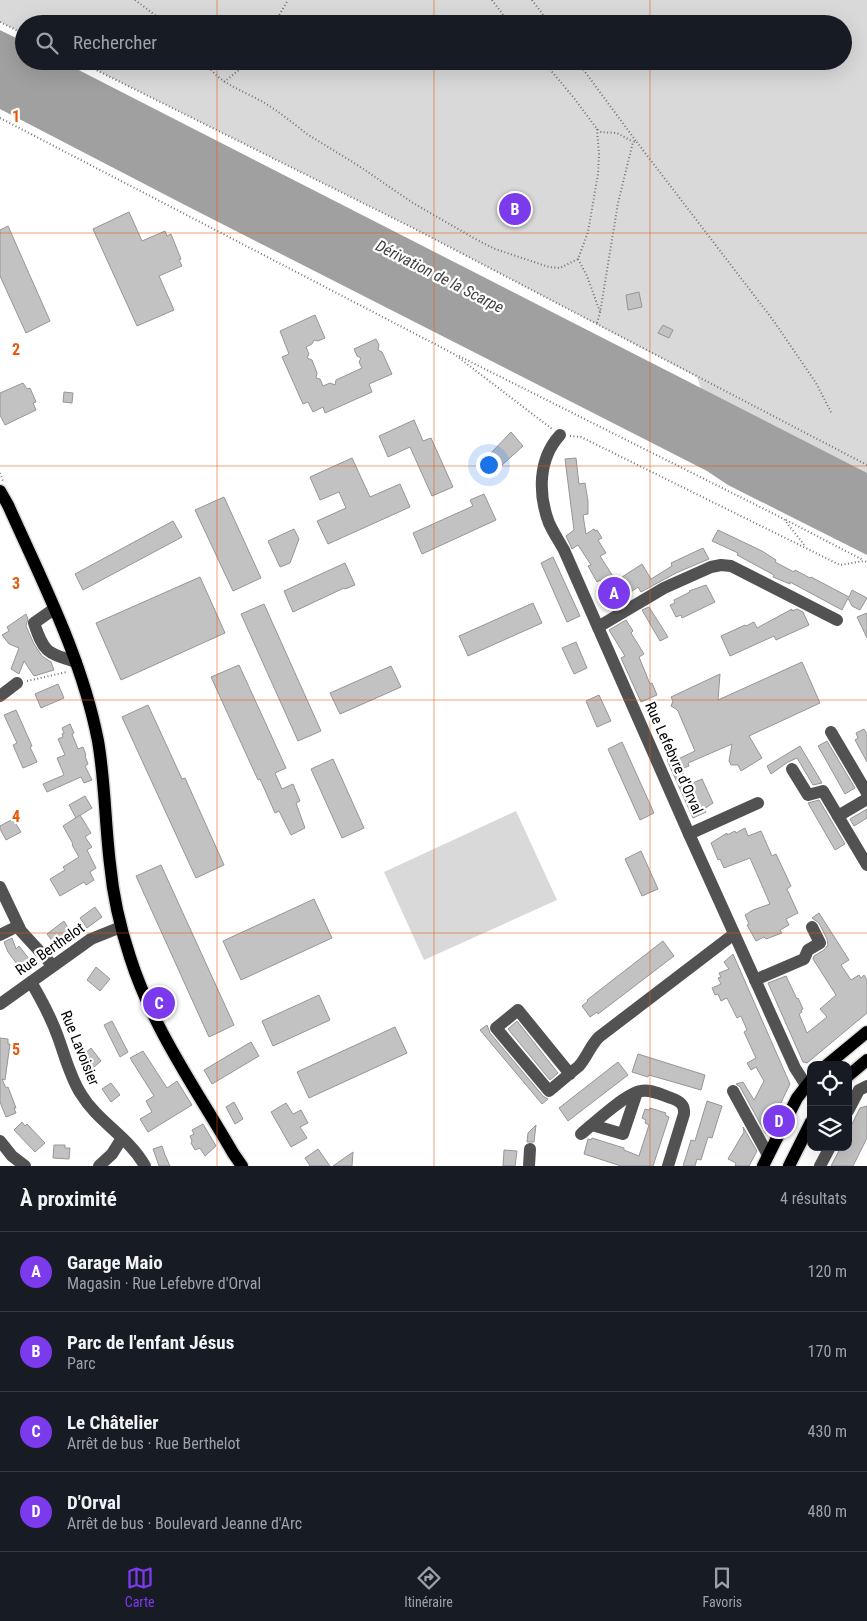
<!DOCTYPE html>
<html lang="fr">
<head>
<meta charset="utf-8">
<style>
	:root { --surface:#171b24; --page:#242831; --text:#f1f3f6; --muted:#9ea1a6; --line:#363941; --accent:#7c3aed }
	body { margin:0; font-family:"Roboto Condensed",sans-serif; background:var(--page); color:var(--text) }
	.controls { position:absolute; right:15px; bottom:15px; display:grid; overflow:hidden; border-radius:10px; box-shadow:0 5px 20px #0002 }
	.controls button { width:45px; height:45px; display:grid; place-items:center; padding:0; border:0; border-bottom:1px solid var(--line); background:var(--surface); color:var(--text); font:25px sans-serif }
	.you { position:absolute; left:488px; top:464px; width:18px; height:18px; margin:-12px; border:4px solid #fff; border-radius:50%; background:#1a73e8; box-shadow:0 0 0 8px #1a73e833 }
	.badge { display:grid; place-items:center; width:32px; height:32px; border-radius:50%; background:var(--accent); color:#fff; font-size:16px; font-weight:700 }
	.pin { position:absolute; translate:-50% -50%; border:2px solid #fff; box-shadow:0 1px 5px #0006 }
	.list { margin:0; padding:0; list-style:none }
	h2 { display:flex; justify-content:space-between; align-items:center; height:65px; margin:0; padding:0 20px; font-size:21px }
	h2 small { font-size:16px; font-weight:400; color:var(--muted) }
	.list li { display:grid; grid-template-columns:32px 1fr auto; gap:15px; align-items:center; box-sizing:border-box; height:80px; padding:0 20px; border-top:1px solid var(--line) }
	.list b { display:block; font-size:19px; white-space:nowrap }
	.list p { margin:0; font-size:16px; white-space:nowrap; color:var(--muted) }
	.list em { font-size:16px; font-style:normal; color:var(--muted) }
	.icon { flex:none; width:28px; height:28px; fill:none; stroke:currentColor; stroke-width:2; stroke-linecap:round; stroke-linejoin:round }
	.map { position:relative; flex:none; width:867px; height:1166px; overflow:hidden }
	.search { position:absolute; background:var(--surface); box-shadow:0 5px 20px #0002; left:15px; right:15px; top:15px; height:55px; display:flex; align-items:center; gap:12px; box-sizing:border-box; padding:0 18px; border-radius:28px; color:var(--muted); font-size:19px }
	.sheet { height:385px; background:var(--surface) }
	nav { display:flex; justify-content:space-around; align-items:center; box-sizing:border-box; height:70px; border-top:1px solid var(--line); background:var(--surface); font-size:14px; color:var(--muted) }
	nav a { display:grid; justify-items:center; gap:2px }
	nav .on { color:var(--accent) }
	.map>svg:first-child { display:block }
	.green { fill:#d9d9d9 }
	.water { fill:#a0a0a0 }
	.building { fill:#c2c2c2; stroke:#969696 }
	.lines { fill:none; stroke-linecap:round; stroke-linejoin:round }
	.major-casing { stroke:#dbdbdb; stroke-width:15 }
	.path { stroke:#747474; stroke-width:2; stroke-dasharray:1 2.5; stroke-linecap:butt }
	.minor { stroke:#525252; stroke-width:12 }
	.major { stroke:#000; stroke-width:12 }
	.grid { fill:none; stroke:#e8590c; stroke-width:1; stroke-opacity:0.55 }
	.labels { text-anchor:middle; stroke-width:4.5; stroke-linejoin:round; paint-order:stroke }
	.street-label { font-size:15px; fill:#000; stroke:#fff }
	.water-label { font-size:16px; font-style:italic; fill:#414141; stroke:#fff }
	.grid-label { font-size:16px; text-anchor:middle; font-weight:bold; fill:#e8590c; stroke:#fff; stroke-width:4.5; stroke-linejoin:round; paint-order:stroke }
</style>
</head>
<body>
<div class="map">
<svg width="867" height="1166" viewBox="0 0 867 1166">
	<rect width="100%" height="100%" fill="#fff"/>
	<g class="green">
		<polygon points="0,0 867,0 867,536 726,463 697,377 415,229 78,61 843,61 843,24 24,24 24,34 0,22"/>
		<polygon points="516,811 557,900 424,960 384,872"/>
	</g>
	<polygon class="water" points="0,30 24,42 24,61 61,61 867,473 867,555 728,485 707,471 183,204 0,109"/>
	<g class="building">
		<polygon points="129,212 142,241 165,231 167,236 171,234 181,259 179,260 182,266 159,276 174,310 137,326 93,229"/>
		<polygon points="8,226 50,321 26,333 0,276 0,230"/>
		<polygon points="639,292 642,307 628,310 626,295"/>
		<polygon points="315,315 325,338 318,341 314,340 312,344 306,347 309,354 307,358 312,360 317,373 316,378 320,379 323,386 330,383 335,385 336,380 362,368 359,362 361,358 357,356 354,349 376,339 379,345 378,350 382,352 392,374 369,384 372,392 325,413 323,407 313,412 308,402 303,404 282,357 289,354 280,331"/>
		<polygon points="663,325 673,330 669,338 658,333"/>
		<polygon points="23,383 27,389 30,388 36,402 33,403 36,410 5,425 0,415 0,393"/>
		<polygon points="64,392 73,393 72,403 63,402"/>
		<polygon points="414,420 423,441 431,438 453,487 432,496 410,447 388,457 379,436"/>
		<polygon points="511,432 523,446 501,466 490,454"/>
		<polygon points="352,458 370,497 400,484 410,507 328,544 317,521 346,508 339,492 320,500 310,477"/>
		<polygon points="576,458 579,484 585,483 588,501 588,514 583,515 586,534 594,529 595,531 597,530 602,538 598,540 606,553 600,556 616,581 642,564 651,579 672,566 671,563 703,548 709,559 676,573 641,592 638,587 614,603 600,580 597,582 588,566 591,565 578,545 572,549 566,536 574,530 565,459"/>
		<polygon points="484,494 496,520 422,554 413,533 473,506 470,500"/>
		<polygon points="224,497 261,578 233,591 195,510"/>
		<polygon points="173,521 182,537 83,590 75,574"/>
		<polygon points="294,529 299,539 290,563 280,567 268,541"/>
		<polygon points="718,530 762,551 776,560 775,562 794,572 795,570 810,578 811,577 849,597 852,590 867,598 860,610 852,606 848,598 842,610 790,582 790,584 773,577 774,575 737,555 738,553 712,541"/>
		<polygon points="553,557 580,616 567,622 541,563"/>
		<polygon points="345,563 355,585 345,589 344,588 293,612 284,591"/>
		<polygon points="200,577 225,633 121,680 96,623"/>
		<polygon points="706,585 715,602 682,618 681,615 676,617 670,605 675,603 674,600 690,592 689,591"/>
		<polygon points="533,603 542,623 468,656 459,636"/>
		<polygon points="264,604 321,731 298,741 241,614"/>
		<polygon points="649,607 668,637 660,641 642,610"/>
		<polygon points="792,609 792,611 797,609 803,612 809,625 776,640 774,636 730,656 721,636 745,625 746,626 754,622 757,628"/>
		<polygon points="867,613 867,638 857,617"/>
		<polygon points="26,614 28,619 26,626 34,644 42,656 51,662 54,670 34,676 24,661 19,674 11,669 19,648 9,644 2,635 9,631 7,627"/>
		<polygon points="626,620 633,631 631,633 644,654 639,657 650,684 652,683 657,695 641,702 621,658 625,656 609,630"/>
		<polygon points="576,642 587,668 574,674 562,648"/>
		<polygon points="802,662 820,703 749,736 762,758 741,771 738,765 731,765 729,761 732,744 688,763 689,766 681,769 688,785 702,779 713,803 704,809 706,812 693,818 667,760 674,757 676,760 695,751 678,711 676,709 671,706 673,701 671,697 720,674 718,700"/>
		<polygon points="239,665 286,768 275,773 282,789 293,784 300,801 296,803 305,828 291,835 279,811 275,813 260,779 258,780 211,677"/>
		<polygon points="391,666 401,687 340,714 330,693"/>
		<polygon points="58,684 64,698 41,708 35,694"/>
		<polygon points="599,695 611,721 597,727 586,701"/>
		<polygon points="148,705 182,779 185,778 224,865 196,878 122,717"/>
		<polygon points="16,710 32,746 30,747 37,762 23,768 13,745 17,743 4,715"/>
		<polygon points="70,724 74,733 72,734 78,749 83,747 86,755 85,756 88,764 85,766 92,780 84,783 81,777 47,792 43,784 64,775 57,758 65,755 58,739 63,737 62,734 64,733 62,728"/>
		<polygon points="864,729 867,734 867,762 855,740 858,738 856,733"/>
		<polygon points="827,741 855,788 845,794 818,746"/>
		<polygon points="622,742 654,813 640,820 608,749"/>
		<polygon points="800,746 818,776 822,783 813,785 797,758 788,762 771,774 767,766"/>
		<polygon points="333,759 364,828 342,838 311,769"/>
		<polygon points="85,796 92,808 76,818 69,805"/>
		<polygon points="819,800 845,844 835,850 808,803"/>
		<polygon points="867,809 867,818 854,826 850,819"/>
		<polygon points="80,815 91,833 85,837 92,847 87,850 96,868 90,872 94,880 86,885 84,882 60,896 50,879 65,870 63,867 79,857 72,845 73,844 63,826"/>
		<polygon points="13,819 21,832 6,840 0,829 0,826"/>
		<polygon points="745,828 748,836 761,831 772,856 776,854 791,886 787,889 798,913 786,919 789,925 780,930 782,933 766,939 764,937 756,941 747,925 749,924 745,915 753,910 770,904 750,858 724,868 720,859 718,860 711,843 727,833 727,835 735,831 736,833"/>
		<polygon points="641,851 658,889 642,896 625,859"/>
		<polygon points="161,865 234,1025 209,1037 136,876"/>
		<polygon points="314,899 332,938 241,980 223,941"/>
		<polygon points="95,907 102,917 87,928 80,918"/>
		<polygon points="819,913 849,960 841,965 851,980 859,975 861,978 864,975 867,980 867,1013 807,1063 803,1062 768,983 786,976 797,999 798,998 803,1009 801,1010 802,1012 799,1014 807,1033 827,1017 820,1009 836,995 813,959 814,956 824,950 828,945 827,939 819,923 812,918"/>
		<polygon points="64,921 70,931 60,939 62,942 56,946 47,934"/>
		<polygon points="12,938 16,949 19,946 33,964 23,972 8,952 4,942"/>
		<polygon points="663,941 674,956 598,1014 597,1012 590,1017 582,1006 588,1001 587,1000"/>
		<polygon points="733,954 790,1084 766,1134 740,1087 736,1084 743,1082 754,1100 764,1081 756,1067 751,1070 747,1063 756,1058 744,1032 747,1030 741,1016 737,1018 727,998 721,1001 718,994 715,995 712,988 721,984 718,978 721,977 719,973 729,969 724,962"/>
		<polygon points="96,967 110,979 100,991 87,980"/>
		<polygon points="319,995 330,1020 273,1046 262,1021"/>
		<polygon points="112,1021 128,1052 120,1057 104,1025"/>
		<polygon points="517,1021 558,1073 550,1080 508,1029"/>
		<polygon points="487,1025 490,1033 543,1096 548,1099 542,1104 480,1030"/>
		<polygon points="395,1027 407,1053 309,1098 297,1072"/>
		<polygon points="0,1038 8,1039 8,1044 10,1044 5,1080 2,1079 6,1088 8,1087 16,1108 14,1108 16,1113 6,1117 0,1102"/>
		<polygon points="251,1042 259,1056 212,1084 204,1070"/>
		<polygon points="91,1048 101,1061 93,1068 83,1055"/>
		<polygon points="143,1051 167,1088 177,1081 192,1105 148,1132 140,1119 152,1112 146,1101 154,1096 130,1058"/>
		<polygon points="638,1054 705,1075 701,1090 649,1075 648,1077 632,1072"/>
		<polygon points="618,1062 628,1075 568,1121 559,1108"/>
		<polygon points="111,1083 120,1095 111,1102 102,1089"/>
		<polygon points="707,1101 722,1106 712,1138 708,1137 701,1160 697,1159 695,1166 683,1166 691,1140 695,1141"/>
		<polygon points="234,1102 243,1119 235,1124 226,1107"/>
		<polygon points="286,1103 293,1114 301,1110 308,1123 300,1127 307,1138 291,1147 271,1112"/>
		<polygon points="867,1106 867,1138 853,1166 831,1166 841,1147 848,1147 848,1132 860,1108"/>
		<polygon points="650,1108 666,1113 665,1115 669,1117 653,1166 621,1166 584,1154 588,1139 591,1140 592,1138 624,1148 624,1150 639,1156 649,1125 645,1123 646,1120 642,1118 645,1109 649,1110"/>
		<polygon points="22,1122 25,1126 27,1124 45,1143 35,1152 14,1130"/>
		<polygon points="203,1124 216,1146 205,1156 200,1148 195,1150 191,1143 192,1141 190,1136 194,1134 192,1130"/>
		<polygon points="536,1125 534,1142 527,1142 528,1133"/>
		<polygon points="743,1127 757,1151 749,1166 735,1166 736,1163 728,1159 744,1132"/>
		<polygon points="54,1145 65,1145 65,1148 70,1148 69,1159 53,1158"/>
		<polygon points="162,1146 165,1155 170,1166 159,1166 153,1149"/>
		<polygon points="318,1149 330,1166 310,1166 305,1158"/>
		<polygon points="504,1150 517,1151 515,1166 503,1166"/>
		<polygon points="353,1152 352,1166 333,1166"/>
	</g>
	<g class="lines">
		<defs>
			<g id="major">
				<path d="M0,491l8,14c34,76 74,153 90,236 7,40 7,82 12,123 3,32 10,63 20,93 22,70 66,132 103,196l9,13"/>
				<polyline points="827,1065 867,1032"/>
				<polyline points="848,1076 867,1060"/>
				<polyline points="763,1166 797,1098 811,1080"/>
				<polyline points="789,1166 811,1122"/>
			</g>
		</defs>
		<use href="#major" class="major-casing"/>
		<g class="path">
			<polyline points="135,0 167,24"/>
			<polyline points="492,0 510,24"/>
			<polyline points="532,0 550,24"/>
			<polyline points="0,22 24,34"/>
			<polyline points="274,24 288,0"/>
			<polyline points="78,61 415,229 867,465"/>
			<path d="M205,61c12,22 37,29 58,41 15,9 30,21 44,32l52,32 54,37 64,37 18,9 54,18 11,1 18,-9 10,-27 10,-58 1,-20 -2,-25"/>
			<polyline points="543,61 574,98 597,129 601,132 617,133 633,142"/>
			<polyline points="577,61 636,141"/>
			<polyline points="224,82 250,61"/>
			<polyline points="0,118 454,354 552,429"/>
			<polyline points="578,259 587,276 600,312"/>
			<polyline points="597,323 600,313 618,203 633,142 636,141 773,320 816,383 832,414"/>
			<polyline points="459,356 784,519 805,546"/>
			<polyline points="570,436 581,437 840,565 864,561 867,562"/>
			<polyline points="0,473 3,481"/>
			<polyline points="786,520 863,560"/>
			<polyline points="27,681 67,672"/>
		</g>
		<g class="minor">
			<path d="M560,435c-22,24 -22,59 -11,88 4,9 10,18 15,27l125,284 106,234 9,14 7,8"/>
			<path d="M54,609l-20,14c10,30 13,30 42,39"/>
			<polyline points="598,627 664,588 711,567 721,565 731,566 837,620"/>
			<polyline points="0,696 17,683"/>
			<polyline points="831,732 867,793"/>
			<polyline points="792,769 808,795 823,791 867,865"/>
			<polyline points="838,816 867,799"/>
			<polyline points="689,834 758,803"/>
			<polyline points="0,887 21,931 53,966"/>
			<polyline points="0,935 18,926"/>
			<polyline points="755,980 804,959 808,950 820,943 812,927"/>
			<path d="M31,982c10,17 20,35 27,55 7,19 12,40 23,57 17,28 48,43 64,72"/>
			<polyline points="0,1004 91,939 121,927"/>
			<path d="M570,1074l-52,-64 -22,18 53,63 30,-25c8,-9 11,-20 20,-29l135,-103"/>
			<polyline points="733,1091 768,1155"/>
			<polyline points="848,1111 859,1090 867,1086"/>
			<polyline points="592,1125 623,1134 637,1092"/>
			<path d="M581,1134c12,-10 45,-41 60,-43 10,-2 21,4 30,7 8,3 14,6 13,16l-16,52"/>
			<polyline points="0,1141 12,1156 25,1166"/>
			<polyline points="99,1166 112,1154 122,1138"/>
			<polyline points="529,1166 530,1149"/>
			<polyline points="820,1166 830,1147"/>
		</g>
		<use href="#major" class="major"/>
	</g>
	<path class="grid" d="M217,0v24M434,0v24M650,0v24M217,61v1105M434,61v1105M650,61v1105M0,233h867M0,466h867M0,700h867M0,933h867"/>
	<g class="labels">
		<g class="street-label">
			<text transform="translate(674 758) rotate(66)" y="5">Rue Lefebvre d'Orval</text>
			<text transform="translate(50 949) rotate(-35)" y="5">Rue Berthelot</text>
			<text transform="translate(80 1048) rotate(68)" y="5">Rue Lavoisier</text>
		</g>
		<g class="water-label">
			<text transform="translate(440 276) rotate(27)" y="6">Dérivation de la Scarpe</text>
		</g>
	</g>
	<g class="grid-label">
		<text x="16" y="122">1</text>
		<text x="16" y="355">2</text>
		<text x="16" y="589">3</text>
		<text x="16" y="822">4</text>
		<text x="16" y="1055">5</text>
	</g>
</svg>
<div class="controls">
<button><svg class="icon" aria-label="locate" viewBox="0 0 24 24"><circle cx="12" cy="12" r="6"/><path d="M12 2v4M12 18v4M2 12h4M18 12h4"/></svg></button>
<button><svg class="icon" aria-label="layers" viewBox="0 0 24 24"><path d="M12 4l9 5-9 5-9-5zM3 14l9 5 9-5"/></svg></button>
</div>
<div class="you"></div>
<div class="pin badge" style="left:614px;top:593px">A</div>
<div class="pin badge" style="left:515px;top:209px">B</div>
<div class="pin badge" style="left:159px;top:1003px">C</div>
<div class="pin badge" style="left:779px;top:1121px">D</div>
<div class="search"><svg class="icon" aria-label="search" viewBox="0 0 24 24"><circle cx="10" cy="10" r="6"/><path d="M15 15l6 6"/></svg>Rechercher</div>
</div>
<section class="sheet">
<h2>À proximité<small>4 résultats</small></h2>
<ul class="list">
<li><span class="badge">A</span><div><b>Garage Maio</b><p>Magasin · Rue Lefebvre d'Orval</p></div><em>120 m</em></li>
<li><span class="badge">B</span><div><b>Parc de l'enfant Jésus</b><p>Parc</p></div><em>170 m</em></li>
<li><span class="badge">C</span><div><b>Le Châtelier</b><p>Arrêt de bus · Rue Berthelot</p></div><em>430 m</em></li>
<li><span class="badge">D</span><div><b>D'Orval</b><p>Arrêt de bus · Boulevard Jeanne d'Arc</p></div><em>480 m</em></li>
</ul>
</section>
<nav>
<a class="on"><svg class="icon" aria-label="map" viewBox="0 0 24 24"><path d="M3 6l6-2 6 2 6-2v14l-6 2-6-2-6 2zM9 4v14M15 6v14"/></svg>Carte</a>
<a><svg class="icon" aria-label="directions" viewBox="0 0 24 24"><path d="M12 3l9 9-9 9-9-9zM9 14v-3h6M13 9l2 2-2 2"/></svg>Itinéraire</a>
<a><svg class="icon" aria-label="saved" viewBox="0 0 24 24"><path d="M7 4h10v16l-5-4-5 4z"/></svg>Favoris</a>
</nav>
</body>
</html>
